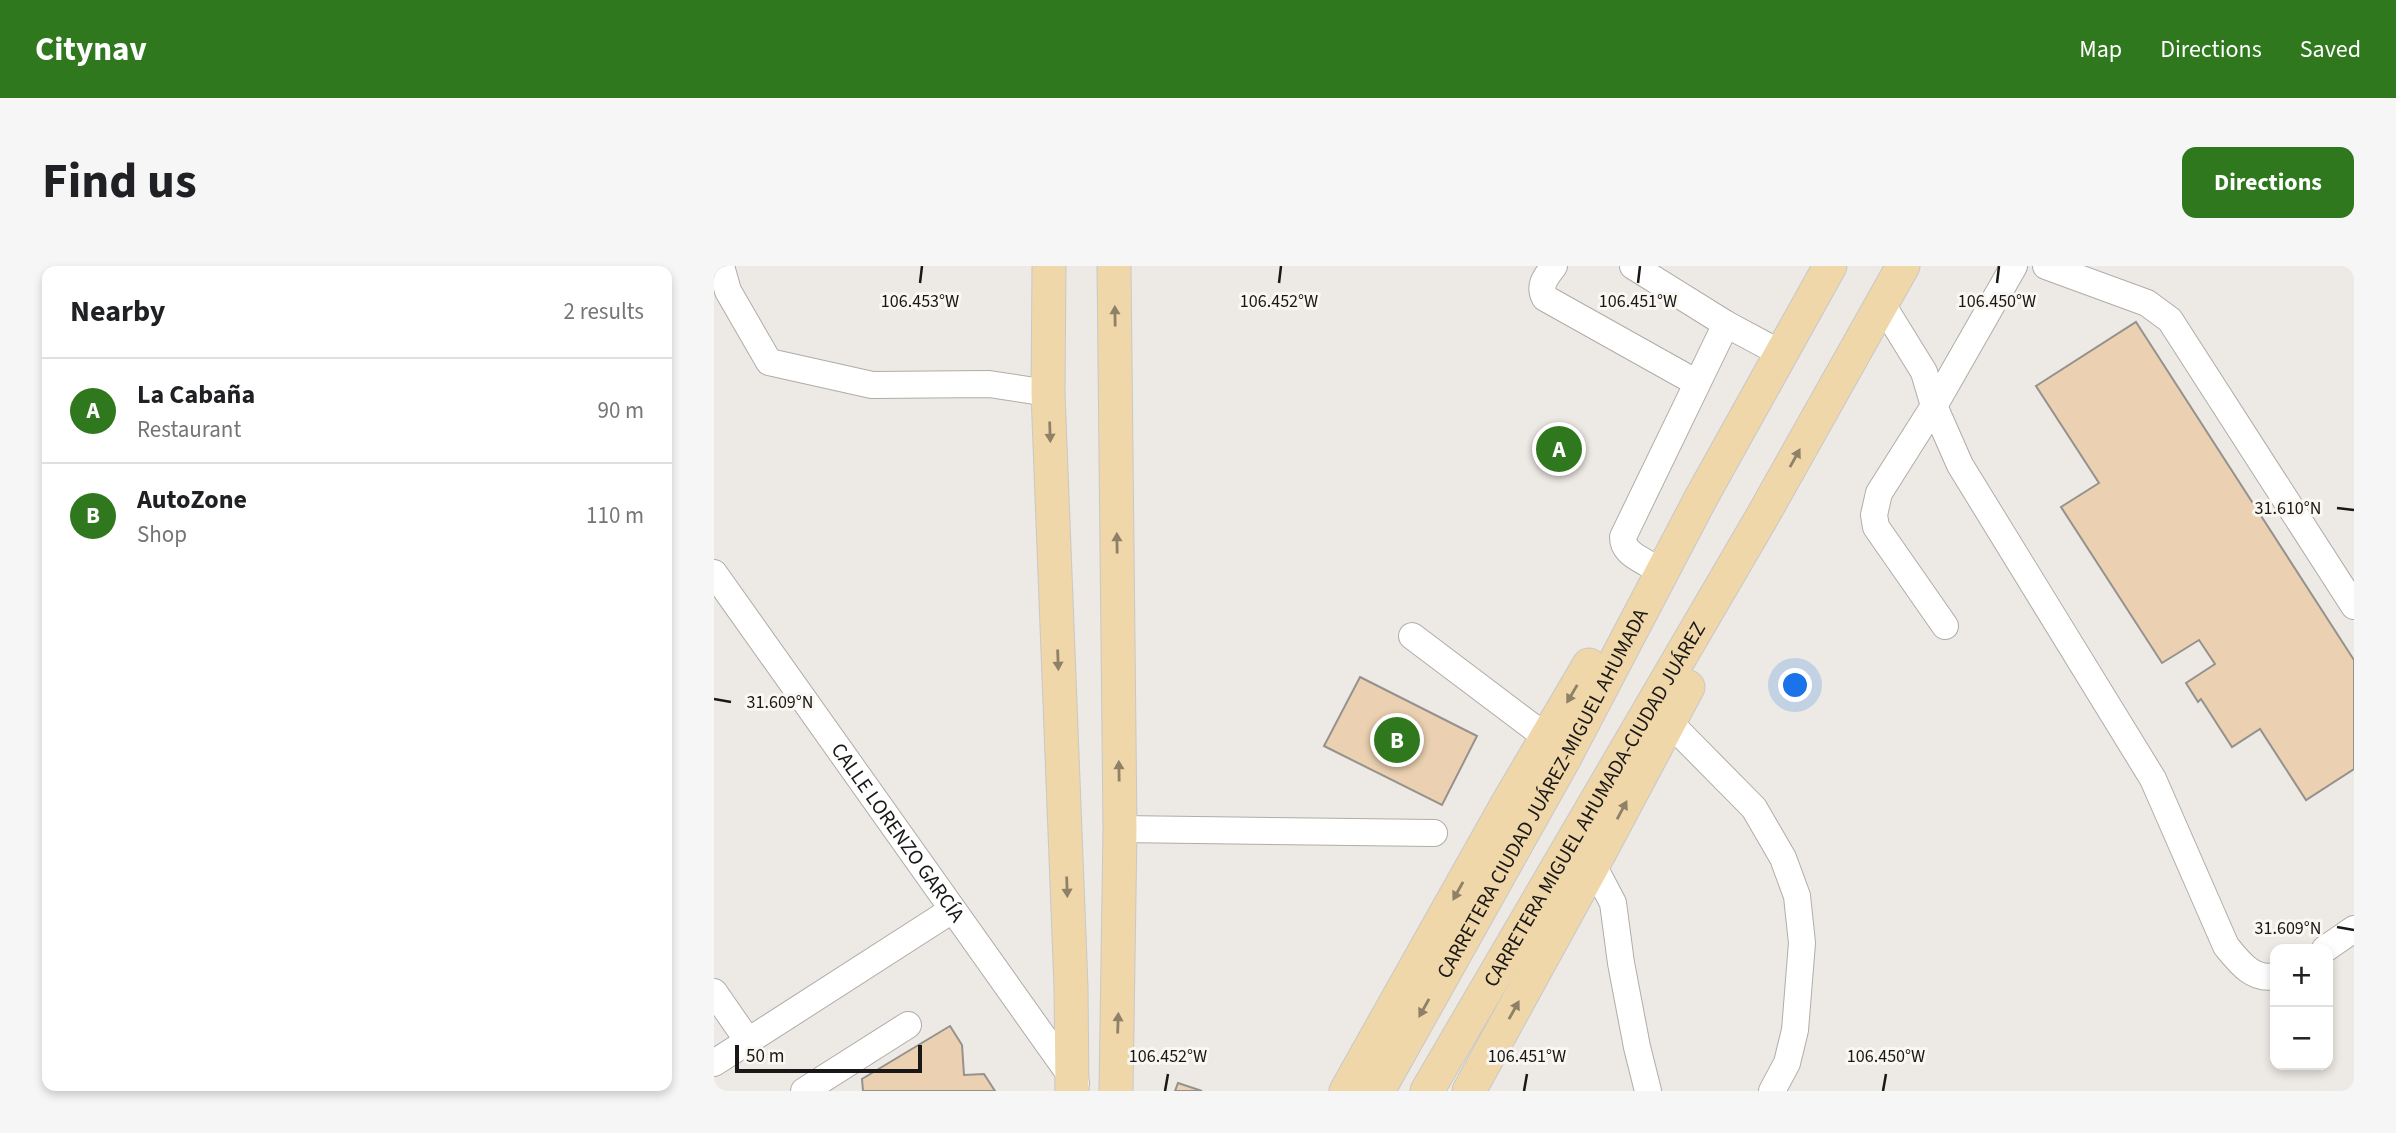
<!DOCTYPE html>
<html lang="en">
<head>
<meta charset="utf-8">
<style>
	:root { --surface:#fff; --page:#f6f6f6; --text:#202124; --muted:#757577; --line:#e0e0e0; --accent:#2f781e }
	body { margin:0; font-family:"Source Sans 3",sans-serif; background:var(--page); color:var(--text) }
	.controls { position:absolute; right:21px; bottom:21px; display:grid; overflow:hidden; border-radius:14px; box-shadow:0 4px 10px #0003 }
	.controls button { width:63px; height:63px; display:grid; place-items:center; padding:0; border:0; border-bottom:2px solid var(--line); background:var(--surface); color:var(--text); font:35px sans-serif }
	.scale { position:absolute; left:21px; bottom:18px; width:187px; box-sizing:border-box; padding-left:7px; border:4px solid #191816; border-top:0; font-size:19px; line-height:24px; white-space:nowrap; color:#191816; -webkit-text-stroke:5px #faf6f1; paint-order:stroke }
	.you { position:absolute; left:1082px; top:420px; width:24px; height:24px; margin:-18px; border:5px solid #fff; border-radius:50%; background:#1a73e8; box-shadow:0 0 0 10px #1a73e833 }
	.badge { display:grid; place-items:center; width:46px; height:46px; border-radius:50%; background:var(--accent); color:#fff; font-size:23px; font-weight:700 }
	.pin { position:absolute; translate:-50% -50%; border:4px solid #fff; box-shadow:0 2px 7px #0006 }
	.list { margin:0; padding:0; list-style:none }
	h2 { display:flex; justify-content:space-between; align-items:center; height:91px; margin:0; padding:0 28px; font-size:30px }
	h2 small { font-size:23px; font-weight:400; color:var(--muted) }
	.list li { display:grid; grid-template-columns:46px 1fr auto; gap:21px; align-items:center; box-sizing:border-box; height:105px; padding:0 28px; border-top:2px solid var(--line) }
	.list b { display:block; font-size:26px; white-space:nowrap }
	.list p { margin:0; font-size:23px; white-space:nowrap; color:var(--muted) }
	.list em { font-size:23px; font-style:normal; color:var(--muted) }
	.map { position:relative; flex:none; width:1640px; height:825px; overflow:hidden; border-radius:14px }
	header { display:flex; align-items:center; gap:42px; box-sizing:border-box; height:98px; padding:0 35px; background:var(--accent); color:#fff }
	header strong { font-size:33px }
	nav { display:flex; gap:38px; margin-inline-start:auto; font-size:24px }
	.intro { display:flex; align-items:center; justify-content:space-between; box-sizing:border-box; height:168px; padding:0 42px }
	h1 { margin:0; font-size:49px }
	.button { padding:18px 32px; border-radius:14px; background:var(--accent); color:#fff; font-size:24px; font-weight:700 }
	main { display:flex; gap:42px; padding:0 42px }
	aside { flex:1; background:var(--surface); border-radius:14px; box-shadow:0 4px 10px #0003 }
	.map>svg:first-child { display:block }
	.building { fill:#ebd1b1; stroke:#95928d; stroke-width:2 }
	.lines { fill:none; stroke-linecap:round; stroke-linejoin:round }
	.minor-casing { stroke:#b0aca7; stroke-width:28 }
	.major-casing { stroke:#c8c8c7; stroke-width:35 }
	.minor { stroke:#fff; stroke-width:26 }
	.major { stroke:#f0d7a9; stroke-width:33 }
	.oneway { fill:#8f8167 }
	.ticks { fill:none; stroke:#191816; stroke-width:2.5 }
	.labels { text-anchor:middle; stroke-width:6; stroke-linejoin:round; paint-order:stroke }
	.street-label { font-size:21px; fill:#191816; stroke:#faf6f1 }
	.ticks-label { font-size:18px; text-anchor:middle; fill:#191816; stroke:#faf6f1; stroke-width:6; stroke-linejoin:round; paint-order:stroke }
</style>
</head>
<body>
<header>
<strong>Citynav</strong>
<nav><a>Map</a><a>Directions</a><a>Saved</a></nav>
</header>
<div class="intro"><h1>Find us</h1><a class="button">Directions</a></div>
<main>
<aside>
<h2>Nearby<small>2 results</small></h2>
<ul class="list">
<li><span class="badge">A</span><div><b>La Cabaña</b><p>Restaurant</p></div><em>90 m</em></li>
<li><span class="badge">B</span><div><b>AutoZone</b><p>Shop</p></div><em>110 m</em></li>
</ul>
</aside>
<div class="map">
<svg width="1640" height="825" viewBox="0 0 1640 825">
	<rect width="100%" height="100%" fill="#ede9e4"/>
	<g class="building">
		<polygon points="1422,56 1640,394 1640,503 1592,534 1546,463 1518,481 1487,433 1484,436 1472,417 1501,398 1485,374 1448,397 1347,241 1385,217 1322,120"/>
		<polygon points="646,411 763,470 728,539 610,480"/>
		<polygon points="236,760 248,779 250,809 270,808 281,825 149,825 148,813"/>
		<polygon points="464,817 488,825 461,825"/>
	</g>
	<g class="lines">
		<defs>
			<g id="minor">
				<polyline points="7,0 14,25 55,96 158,119 275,118 334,127"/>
				<path d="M840,0c-8,11 -16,19 -9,32l152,85"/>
				<polyline points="919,0 1012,58"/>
				<polyline points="1332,0 1433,37 1456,54 1640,340"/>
				<path d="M1168,38l42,68 10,34 26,59 193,314 73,167c13,16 27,35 49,30"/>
				<path d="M934,298c-11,-7 -25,-12 -25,-27l103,-213 54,29"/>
				<path id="s1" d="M0,307l362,510"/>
				<polyline points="1231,360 1162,261 1160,249 1165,227 1220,140 1300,0"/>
				<polyline points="698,370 832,471"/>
				<polyline points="955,456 1040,542 1069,592 1083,630 1088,677 1081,764 1073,797 1058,825"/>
				<polyline points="406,563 720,567"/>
				<polyline points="879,599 899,637 907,697 923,781 934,825"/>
				<polyline points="1611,683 1640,663"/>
				<polyline points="0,726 34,775"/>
				<polyline points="0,797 238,644"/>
				<polyline points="90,825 194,759"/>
			</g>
			<g id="major">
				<polyline points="335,0 334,127 357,721 358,825"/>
				<polyline points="400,0 406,563 402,825"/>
				<polyline points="632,825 792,540 875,399"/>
				<path id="s2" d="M664,825l185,-330 139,-265 128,-230"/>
				<path id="s3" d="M713,825l335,-574 141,-251"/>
				<polyline points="755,825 879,599 974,421"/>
			</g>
		</defs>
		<use href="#minor" class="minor-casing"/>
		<use href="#major" class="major-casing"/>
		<use href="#minor" class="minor"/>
		<use href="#major" class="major"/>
	</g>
	<defs><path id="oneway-solid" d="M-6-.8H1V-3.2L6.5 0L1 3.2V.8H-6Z" transform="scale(1.75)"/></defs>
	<g class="oneway">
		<use href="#oneway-solid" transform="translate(401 50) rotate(-91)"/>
		<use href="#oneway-solid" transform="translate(336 166) rotate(88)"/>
		<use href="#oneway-solid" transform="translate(1081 192) rotate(-61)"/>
		<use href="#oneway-solid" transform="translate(403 277) rotate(-91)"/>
		<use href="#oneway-solid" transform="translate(344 394) rotate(88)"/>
		<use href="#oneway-solid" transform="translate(858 428) rotate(120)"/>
		<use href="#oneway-solid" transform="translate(405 505) rotate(-91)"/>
		<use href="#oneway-solid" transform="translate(908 544) rotate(-62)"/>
		<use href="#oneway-solid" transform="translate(353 621) rotate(88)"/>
		<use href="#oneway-solid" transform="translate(744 625) rotate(119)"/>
		<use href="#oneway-solid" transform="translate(710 742) rotate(119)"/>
		<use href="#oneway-solid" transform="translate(800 744) rotate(-61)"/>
		<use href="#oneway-solid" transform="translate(404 757) rotate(-88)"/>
	</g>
	<path class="ticks" d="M206,17l2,-17M565,17l2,-17M924,17l2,-17M1283,17l2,-17M1623,242l17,2M0,433l17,3M1623,661l17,3M451,825l3,-17M810,825l3,-17M1169,825l3,-17"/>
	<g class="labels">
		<g class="street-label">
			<text dy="7" stroke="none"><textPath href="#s2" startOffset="340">CARRETERA CIUDAD JUÁREZ-MIGUEL AHUMADA</textPath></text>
			<text dy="7" stroke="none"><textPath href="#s3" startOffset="332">CARRETERA MIGUEL AHUMADA-CIUDAD JUÁREZ</textPath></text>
			<text dy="7" stroke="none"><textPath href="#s1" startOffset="318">CALLE LORENZO GARCÍA</textPath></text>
		</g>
	</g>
	<g class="ticks-label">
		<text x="206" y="41">106.453°W</text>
		<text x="565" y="41">106.452°W</text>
		<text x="924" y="41">106.451°W</text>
		<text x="1283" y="41">106.450°W</text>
		<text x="1574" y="248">31.610°N</text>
		<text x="66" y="442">31.609°N</text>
		<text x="1574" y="668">31.609°N</text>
		<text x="454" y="796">106.452°W</text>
		<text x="813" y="796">106.451°W</text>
		<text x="1172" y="796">106.450°W</text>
	</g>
</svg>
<div class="controls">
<button>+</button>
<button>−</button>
</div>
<div class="scale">50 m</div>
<div class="you"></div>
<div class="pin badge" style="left:845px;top:183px">A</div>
<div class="pin badge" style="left:683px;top:474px">B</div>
</div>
</main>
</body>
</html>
